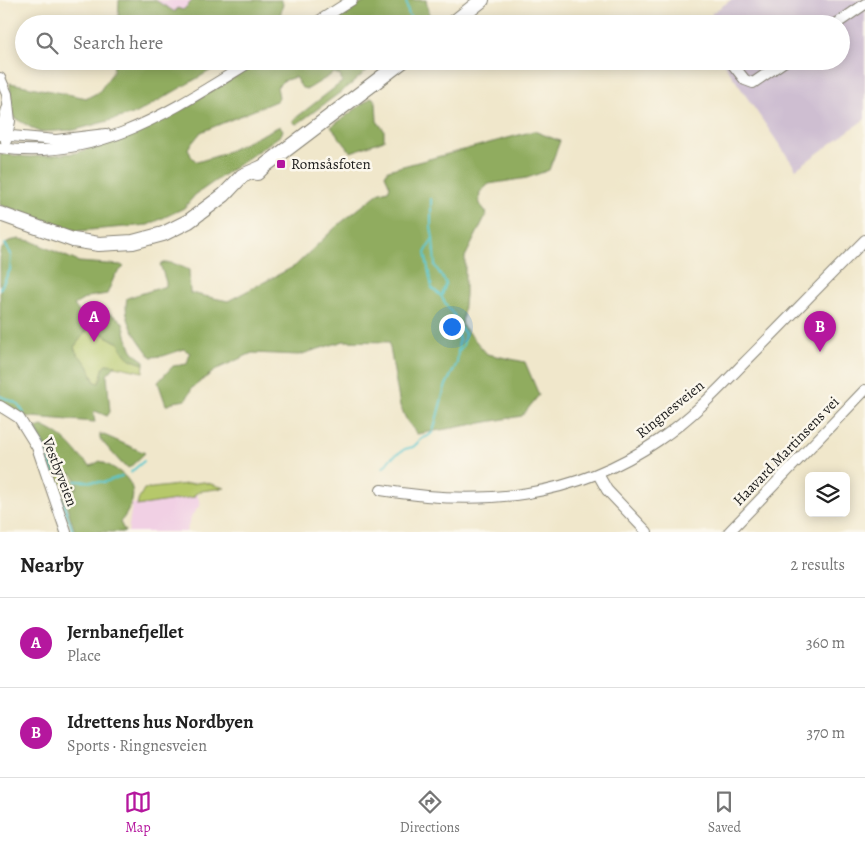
<!DOCTYPE html>
<html lang="en">
<head>
<meta charset="utf-8">
<style>
	:root { --surface:#fff; --page:#f6f6f6; --text:#222; --muted:#767676; --line:#e0e0e0; --accent:#b5179e }
	body { margin:0; font-family:Alegreya,serif; background:var(--page); color:var(--text) }
	.controls { position:absolute; right:15px; bottom:15px; display:grid; overflow:hidden; border-radius:8px; box-shadow:0 2px 12px #0003 }
	.controls button { width:45px; height:45px; display:grid; place-items:center; padding:0; border:0; border-bottom:1px solid var(--line); background:var(--surface); color:var(--text); font:25px sans-serif }
	.you { position:absolute; left:451px; top:326px; width:18px; height:18px; margin:-12px; border:4px solid #fff; border-radius:50%; background:#1a73e8; box-shadow:0 0 0 8px #1a73e833 }
	.badge { display:grid; place-items:center; width:32px; height:32px; border-radius:50%; background:var(--accent); color:#fff; font-size:16px; font-weight:700 }
	.pin { position:absolute; translate:-50% -41px; filter:drop-shadow(0 1px 2px #0008) }
	.pin::after { content:''; position:absolute; top:26px; width:18px; height:15px; background:inherit; clip-path:polygon(0 0,100% 0,50% 100%) }
	.list { margin:0; padding:0; list-style:none }
	h2 { display:flex; justify-content:space-between; align-items:center; height:65px; margin:0; padding:0 20px; font-size:21px }
	h2 small { font-size:16px; font-weight:400; color:var(--muted) }
	.list li { display:grid; grid-template-columns:32px 1fr auto; gap:15px; align-items:center; box-sizing:border-box; height:90px; padding:0 20px; border-top:1px solid var(--line) }
	.list b { display:block; font-size:19px; white-space:nowrap }
	.list p { margin:0; font-size:16px; white-space:nowrap; color:var(--muted) }
	.list em { font-size:16px; font-style:normal; color:var(--muted) }
	.icon { flex:none; width:28px; height:28px; fill:none; stroke:currentColor; stroke-width:2; stroke-linecap:round; stroke-linejoin:round }
	.map { position:relative; flex:none; width:865px; height:532px; overflow:hidden }
	.search { position:absolute; background:var(--surface); box-shadow:0 2px 12px #0003; left:15px; right:15px; top:15px; height:55px; display:flex; align-items:center; gap:12px; box-sizing:border-box; padding:0 18px; border-radius:28px; color:var(--muted); font-size:19px }
	.sheet { height:245px; background:var(--surface) }
	nav { display:flex; justify-content:space-around; align-items:center; box-sizing:border-box; height:70px; border-top:1px solid var(--line); background:var(--surface); font-size:14px; color:var(--muted) }
	nav a { display:grid; justify-items:center; gap:2px }
	nav .on { color:var(--accent) }
	.map>svg:first-child { display:block }
	.built { fill:#f1d0e4 }
	.industrial { fill:#cebed1 }
	.green { fill:#b6c86b; stroke:#697244 }
	.forest { fill:#90ac5f; stroke:#56643e }
	.lines { fill:none; stroke-linecap:round; stroke-linejoin:round }
	.stream { stroke:#59c7cf; stroke-width:2 }
	.minor-casing { stroke:#868274; stroke-width:12 }
	.highway-casing { stroke:#868274; stroke-width:16 }
	.minor { stroke:#fff; stroke-width:10 }
	.highway { stroke:#fff; stroke-width:14 }
	.poi-dot { fill:#b5179e; stroke:#fbf7ec; stroke-width:2 }
	.labels { text-anchor:middle; stroke-width:5; stroke-linejoin:round; paint-order:stroke }
	.poi-label { font-size:15px; fill:#1c1c1c; stroke:#fbf7ec; text-anchor:start }
	.street-label { font-size:15px; fill:#1c1c1c; stroke:#fbf7ec }
</style>
</head>
<body>
<div class="map">
<svg width="865" height="532" viewBox="0 0 865 532">
	<rect width="100%" height="100%" fill="#fbf7ec"/>
	<filter id="ink" filterUnits="userSpaceOnUse"><feTurbulence type="fractalNoise" baseFrequency=".02" numOctaves="2"/><feDisplacementMap in="SourceGraphic" scale="10" xChannelSelector="R" yChannelSelector="G"/><feConvolveMatrix kernelMatrix="1 2 1 2 8 2 1 2 1" color-interpolation-filters="sRGB"/></filter>
	<filter id="wash" filterUnits="userSpaceOnUse"><feTurbulence type="fractalNoise" baseFrequency=".0096" numOctaves="4" result="noise"/><feDisplacementMap in="SourceGraphic" scale="20" xChannelSelector="R" yChannelSelector="G"/><feGaussianBlur stdDeviation="1.12" result="paint"/><feColorMatrix in="noise" values="0 0 0 0 0 0 0 0 0 0 0 0 0 0 0 0 0 1.4 0 .05"/><feComposite in="paint" operator="in"/></filter>
	<g filter="url(#wash)">
		<rect width="100%" height="100%" fill="#f0e7cb"/>
		<g class="built">
			<polygon points="155,0 193,0 183,10 175,12"/>
			<polygon points="197,495 201,504 192,515 186,532 128,532 132,504"/>
		</g>
		<polygon class="industrial" points="731,0 865,0 865,119 796,169 722,61 841,61 841,24 711,24 712,13"/>
		<g class="green">
			<path d="M92,327c10,5 17,12 27,16 7,15 9,16 25,21l-1,8 -37,-8c-4,5 -4,12 -7,19l-4,-1 -9,-19 -11,-11 -1,-5 13,-17z"/>
			<path d="M64,474c8,2 11,6 12,14l-18,6 -5,-16z"/>
			<polygon points="204,482 225,488 201,491 195,494 194,497 137,506 139,498 144,489"/>
		</g>
		<g class="forest">
			<polygon points="119,0 155,0 175,12 177,8 183,10 193,0 281,0 283,4 278,24 118,24"/>
			<polygon points="368,0 427,0 426,1 430,17 425,24 326,24"/>
			<polygon points="114,61 227,61 137,113 75,130 39,132 11,116 10,83 87,98 99,92 113,72"/>
			<polygon points="262,61 378,61 349,86 297,124 294,123 293,120 342,82 340,75 334,73 308,89 302,88 295,77 283,81 277,87 279,97 276,101 201,132 188,148 191,156 197,162 220,155 280,126 283,130 281,135 195,195 184,208 148,225 78,231 0,205 0,154 30,157 75,153 141,132"/>
			<polygon points="372,97 376,102 377,121 384,130 384,140 351,152 331,127"/>
			<path d="M534,131l26,10 -11,29 -22,8 -38,6 -9,8 -1,11 8,10 -22,44v38l-3,30 25,29 38,8 14,33 -17,21 -105,18 -10,-13 -7,-15 -11,-64 -45,-1 -45,14 -47,-2 -35,16 -25,19 -6,12 -12,2 -5,3h-3l-8,-23 15,-16 14,-2 3,-11 -6,-4 -21,7 -12,1c-12,-16 -29,-37 -24,-59l39,-12v-4l-6,-18c10,-4 20,2 29,6l1,23 38,8 67,-35 43,-41 42,-33 8,-2 2,-4 -5,-11 3,-5z"/>
			<path d="M19,239l12,2 48,21 42,3 3,2 -9,8 -8,19 -19,3 -14,8 5,7 7,6 13,-7c34,8 20,16 33,39 3,5 8,8 12,11v3c-16,-5 -18,-6 -25,-21 -10,-4 -17,-11 -27,-16l-5,3 -13,17c2,8 8,10 12,16 5,6 5,13 9,19l4,1c3,-7 3,-14 7,-19l10,1 -9,10 3,37 -3,4 -12,-5 -2,1 2,10 -75,-6 -20,-14v-151l9,-10z"/>
			<path d="M42,426c9,4 18,9 25,16 9,8 13,17 24,24l9,-5c17,8 37,18 32,40 -3,8 -6,15 -12,21l5,10h-50l-12,-38 14,-6v-7l-5,-7 -8,-2 -8,3 -2,-1 -5,-19 -13,-27z"/>
			<polygon points="100,434 104,435 145,453 129,468 122,464 100,439"/>
		</g>
		<g class="lines">
			<g class="stream">
				<polyline points="406,0 408,12 413,24"/>
				<polyline points="433,238 435,266 446,283 442,295"/>
				<polyline points="0,289 10,270 11,254 5,244"/>
				<polyline points="455,317 458,324 465,334 463,346 459,351"/>
				<polyline points="0,396 18,404 24,413"/>
				<polyline points="34,429 47,455 73,532"/>
				<polyline points="383,468 391,458 405,449 413,447 423,438 428,436 433,432 445,387 457,363 459,341 454,315 447,306 441,296 432,288 425,253 433,238 431,227 431,199"/>
				<polyline points="131,472 144,461"/>
				<polyline points="75,481 105,482 122,476"/>
			</g>
		</g>
	</g>
	<g filter="url(#ink)">
		<g class="lines">
			<defs>
				<g id="minor">
					<polyline points="314,24 352,0"/>
					<polyline points="836,24 865,4"/>
					<polyline points="730,61 745,80 753,83 785,61"/>
					<polyline points="0,78 7,94 10,121 6,141"/>
					<polyline points="0,134 7,109"/>
					<polyline points="0,135 56,140 106,134"/>
					<path d="M0,148c99,14 172,-38 252,-87"/>
					<polyline points="0,406 19,418 37,447 66,532"/>
					<polyline points="598,474 607,490 647,532"/>
					<path d="M381,490c99,17 193,9 278,-50 31,-21 58,-49 84,-76 41,-41 81,-83 122,-124"/>
					<polyline points="729,532 865,390"/>
				</g>
				<g id="highway">
					<polyline points="452,24 482,0"/>
					<polyline points="257,173 263,167 403,61"/>
					<polyline points="0,214 73,240 99,244 133,242 163,234 189,221 224,195 242,176 263,167"/>
				</g>
			</defs>
			<use href="#minor" class="minor-casing"/>
			<use href="#highway" class="highway-casing"/>
			<use href="#minor" class="minor"/>
			<use href="#highway" class="highway"/>
		</g>
	</g>
	<rect class="poi-dot" x="276" y="159" width="10" height="10" rx="2.5"/>
	<g class="labels">
		<g class="poi-label">
			<text x="291" y="169">Romsåsfoten</text>
		</g>
		<g class="street-label">
			<text transform="translate(670 409) rotate(-39)" y="5">Ringnesveien</text>
			<text transform="translate(786 451) rotate(-46)" y="5">Haavard Martinsens vei</text>
			<text transform="translate(60 472) rotate(69)" y="5">Vestbyveien</text>
		</g>
	</g>
</svg>
<div class="controls">
<button><svg class="icon" aria-label="layers" viewBox="0 0 24 24"><path d="M12 4l9 5-9 5-9-5zM3 14l9 5 9-5"/></svg></button>
</div>
<div class="you"></div>
<div class="pin badge" style="left:94px;top:342px">A</div>
<div class="pin badge" style="left:820px;top:352px">B</div>
<div class="search"><svg class="icon" aria-label="search" viewBox="0 0 24 24"><circle cx="10" cy="10" r="6"/><path d="M15 15l6 6"/></svg>Search here</div>
</div>
<section class="sheet">
<h2>Nearby<small>2 results</small></h2>
<ul class="list">
<li><span class="badge">A</span><div><b>Jernbanefjellet</b><p>Place</p></div><em>360 m</em></li>
<li><span class="badge">B</span><div><b>Idrettens hus Nordbyen</b><p>Sports · Ringnesveien</p></div><em>370 m</em></li>
</ul>
</section>
<nav>
<a class="on"><svg class="icon" aria-label="map" viewBox="0 0 24 24"><path d="M3 6l6-2 6 2 6-2v14l-6 2-6-2-6 2zM9 4v14M15 6v14"/></svg>Map</a>
<a><svg class="icon" aria-label="directions" viewBox="0 0 24 24"><path d="M12 3l9 9-9 9-9-9zM9 14v-3h6M13 9l2 2-2 2"/></svg>Directions</a>
<a><svg class="icon" aria-label="saved" viewBox="0 0 24 24"><path d="M7 4h10v16l-5-4-5 4z"/></svg>Saved</a>
</nav>
</body>
</html>
